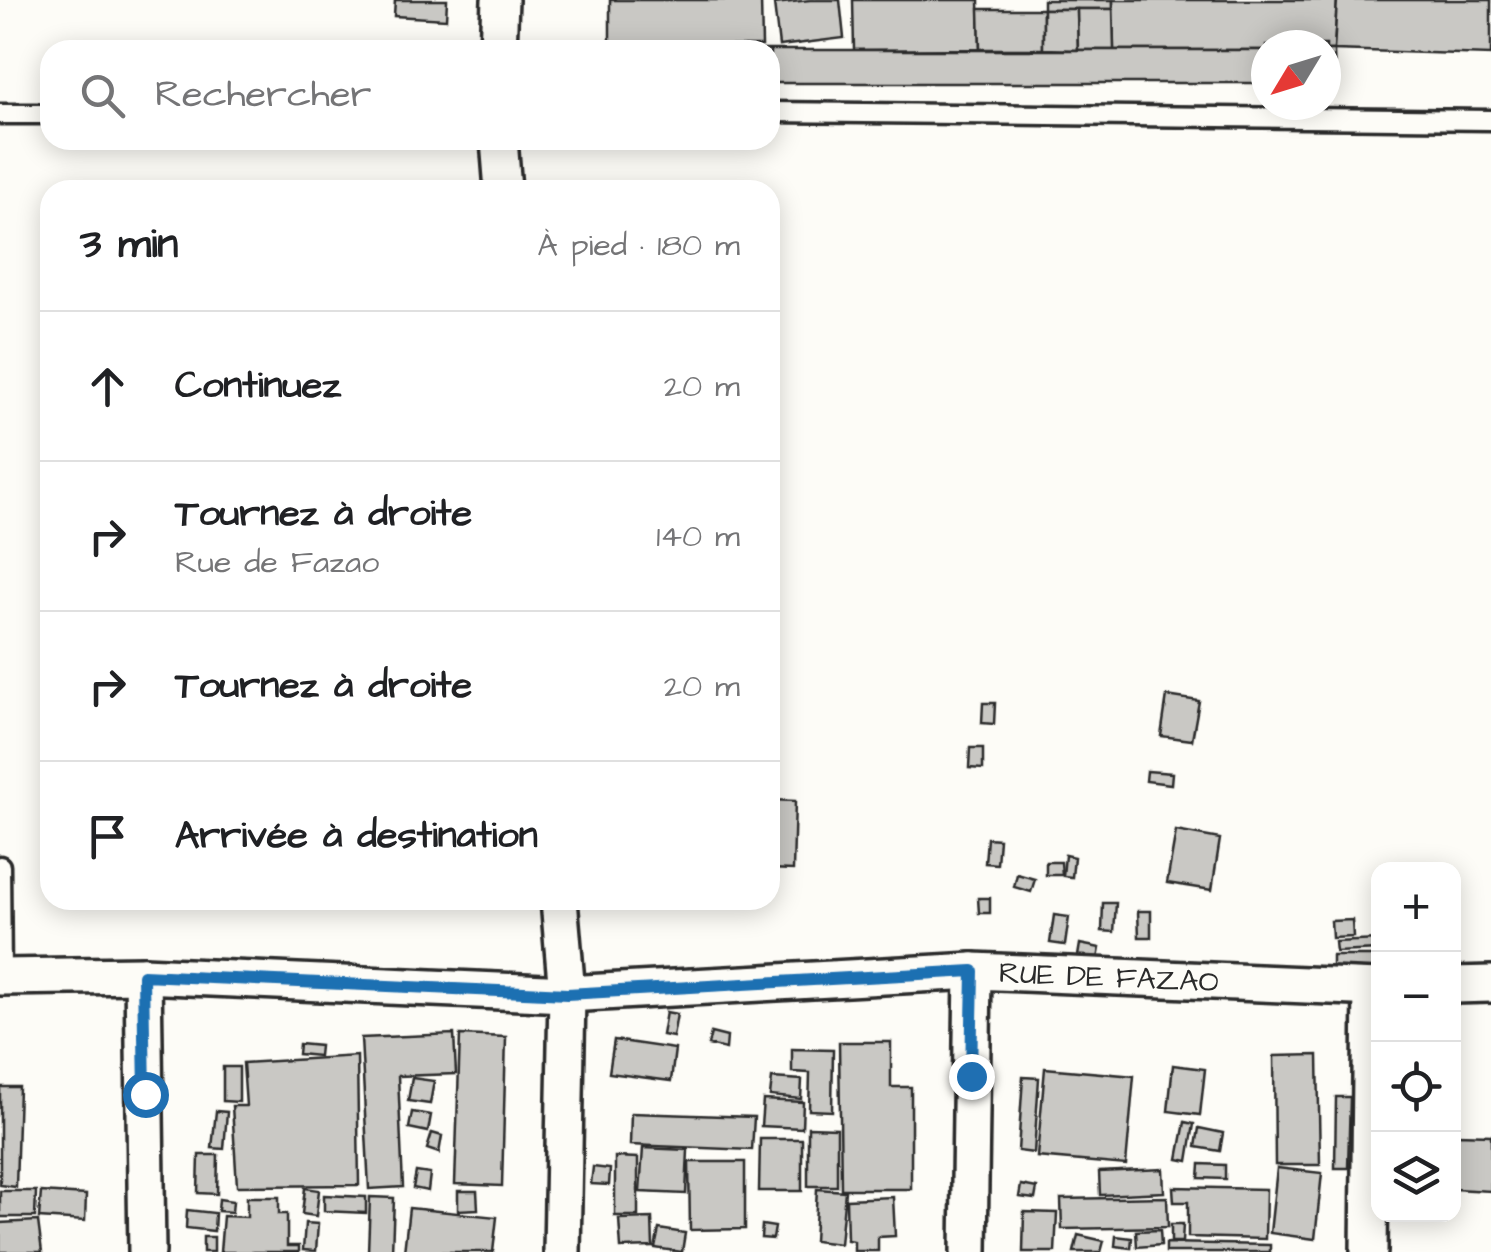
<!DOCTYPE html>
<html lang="fr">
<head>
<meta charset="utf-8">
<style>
	:root { --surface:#fff; --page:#f6f6f6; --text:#202124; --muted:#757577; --line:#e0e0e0 }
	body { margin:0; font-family:"Architects Daughter",sans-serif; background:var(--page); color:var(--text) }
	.controls { position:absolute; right:30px; bottom:30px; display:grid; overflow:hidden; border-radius:20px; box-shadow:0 5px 25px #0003 }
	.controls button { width:90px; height:90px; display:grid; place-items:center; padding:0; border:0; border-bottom:2px solid var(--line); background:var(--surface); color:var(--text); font:50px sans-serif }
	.compass { position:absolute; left:1251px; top:30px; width:90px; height:90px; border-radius:50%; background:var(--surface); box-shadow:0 5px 25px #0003; rotate:232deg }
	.stop { position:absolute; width:30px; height:30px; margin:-22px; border:8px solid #1f6fb2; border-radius:50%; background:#fff }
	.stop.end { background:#1f6fb2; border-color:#fff; box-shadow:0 2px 10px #0008 }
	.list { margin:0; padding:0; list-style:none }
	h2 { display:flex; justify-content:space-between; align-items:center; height:130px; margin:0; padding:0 40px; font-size:42px }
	h2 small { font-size:32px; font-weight:400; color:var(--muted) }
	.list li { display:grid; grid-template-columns:65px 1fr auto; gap:30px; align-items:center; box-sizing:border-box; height:150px; padding:0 40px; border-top:2px solid var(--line) }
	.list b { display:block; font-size:38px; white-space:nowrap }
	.list p { margin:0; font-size:32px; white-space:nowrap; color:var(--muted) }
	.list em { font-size:32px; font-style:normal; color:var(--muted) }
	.icon { flex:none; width:55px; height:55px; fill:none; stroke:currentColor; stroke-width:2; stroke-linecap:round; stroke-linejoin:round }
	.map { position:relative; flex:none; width:1491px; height:1252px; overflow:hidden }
	.search { position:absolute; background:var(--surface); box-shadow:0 5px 25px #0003; left:40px; top:40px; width:740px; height:110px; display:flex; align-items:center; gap:25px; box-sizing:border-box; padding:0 35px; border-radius:30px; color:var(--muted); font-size:38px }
	.panel { position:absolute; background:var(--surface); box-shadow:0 5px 25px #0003; left:40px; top:180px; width:740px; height:730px; border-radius:30px }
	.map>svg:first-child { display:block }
	.building { fill:#c9c8c4; stroke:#2b2b2b; stroke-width:2.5 }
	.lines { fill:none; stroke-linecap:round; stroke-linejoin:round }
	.lane-casing { stroke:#2b2b2b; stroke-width:25 }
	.street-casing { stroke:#2b2b2b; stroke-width:42 }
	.lane { stroke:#fdfcf7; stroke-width:18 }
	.street { stroke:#fdfcf7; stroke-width:35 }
	.route { stroke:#1f6fb2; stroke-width:12 }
	.labels { text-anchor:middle; stroke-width:8; stroke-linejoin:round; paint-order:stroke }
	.street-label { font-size:30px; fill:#2b2b2b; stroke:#fdfcf7 }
</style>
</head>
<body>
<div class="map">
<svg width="1491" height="1252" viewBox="0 0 1491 1252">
	<rect width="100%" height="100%" fill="#fdfcf7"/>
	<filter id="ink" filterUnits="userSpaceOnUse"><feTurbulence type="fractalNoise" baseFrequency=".01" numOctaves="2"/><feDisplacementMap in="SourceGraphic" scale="20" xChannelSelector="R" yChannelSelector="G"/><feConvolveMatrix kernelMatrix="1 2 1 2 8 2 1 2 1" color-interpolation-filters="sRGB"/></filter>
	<g filter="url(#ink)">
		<g class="building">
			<polygon points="395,0 447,0 446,19 394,16"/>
			<polygon points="610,0 761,0 762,46 610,46"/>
			<polygon points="810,0 840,0 844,38 779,46 774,4"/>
			<polygon points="853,0 979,0 980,49 854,50"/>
			<rect x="1043" y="0" width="70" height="9"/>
			<polygon points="1113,0 1337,0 1334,50 1326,50 1326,45 1266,45 1266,50 1114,50"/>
			<polygon points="1337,0 1491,0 1491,55 1334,50"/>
			<polygon points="979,9 1043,9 1043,49 980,49"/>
			<polygon points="1043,9 1077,9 1078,50 1043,49"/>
			<polygon points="1077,9 1113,9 1114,50 1078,50"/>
			<polygon points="739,50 1266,50 1266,83 770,83 770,50"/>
			<polygon points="1326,50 1334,50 1335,83 1326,83"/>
			<polygon points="1167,696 1199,701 1192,740 1161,736"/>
			<polygon points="983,703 995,703 994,724 982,723"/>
			<polygon points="970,748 983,748 983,769 969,768"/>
			<polygon points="1147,771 1172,773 1171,784 1146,781"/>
			<polygon points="770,800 795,801 793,870 770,869"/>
			<polygon points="1176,831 1220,839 1212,890 1167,883"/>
			<polygon points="987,838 999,839 997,864 985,863"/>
			<polygon points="1065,855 1074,857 1072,877 1063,876"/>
			<polygon points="1046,862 1061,862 1062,875 1046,875"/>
			<polygon points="1017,874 1035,879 1031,892 1014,887"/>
			<polygon points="978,898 990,898 990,913 979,913"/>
			<polygon points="1103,903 1116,903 1114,932 1102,931"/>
			<polygon points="1138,911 1151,911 1151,937 1139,937"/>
			<polygon points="1054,915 1069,917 1065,945 1050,943"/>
			<polygon points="1352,920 1353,937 1332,938 1331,921"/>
			<polygon points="1378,940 1378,950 1336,952 1335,942"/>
			<polygon points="1080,944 1100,948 1098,959 1078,956"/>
			<rect x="1332" y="956" width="46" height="16"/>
			<polygon points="666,1012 677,1014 673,1037 662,1035"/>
			<polygon points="711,1033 727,1037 726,1049 708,1045"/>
			<polygon points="454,1034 456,1074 398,1076 403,1187 369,1189 361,1038"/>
			<polygon points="460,1035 506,1037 502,1186 455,1184"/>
			<polygon points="614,1040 675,1049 671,1081 609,1073"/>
			<polygon points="839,1042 891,1042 891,1087 911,1087 911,1189 841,1189"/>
			<polygon points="299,1044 320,1046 319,1056 298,1054"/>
			<polygon points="792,1049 833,1050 832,1111 809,1110 810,1073 792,1072"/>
			<polygon points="1318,1055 1320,1165 1275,1165 1274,1056"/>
			<polygon points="357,1056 359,1185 237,1186 232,1106 246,1106 243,1063"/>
			<polygon points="1173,1065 1205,1069 1200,1115 1168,1111"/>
			<polygon points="223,1067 239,1067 239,1102 223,1101"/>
			<polygon points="1045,1068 1134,1076 1126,1165 1037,1157"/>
			<polygon points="1023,1077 1039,1078 1034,1153 1018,1151"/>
			<polygon points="412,1078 434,1081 430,1104 408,1101"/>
			<polygon points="772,1078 802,1080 801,1099 770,1096"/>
			<polygon points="0,1087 19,1087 16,1187 0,1185"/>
			<polygon points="1336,1097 1350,1097 1348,1168 1335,1168"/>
			<polygon points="763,1100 803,1102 802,1128 761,1126"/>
			<polygon points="216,1111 227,1112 224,1149 212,1148"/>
			<polygon points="412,1112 431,1115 428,1132 409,1128"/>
			<polygon points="631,1113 754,1117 752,1150 630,1145"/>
			<polygon points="1185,1122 1194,1124 1188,1161 1178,1159"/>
			<polygon points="808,1127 837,1128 837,1186 808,1186"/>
			<polygon points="1199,1128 1223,1133 1220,1151 1196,1147"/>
			<polygon points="432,1133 442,1136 439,1153 427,1149"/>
			<polygon points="1456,1134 1491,1135 1491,1191 1454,1189"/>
			<polygon points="760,1139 802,1139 802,1191 759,1191"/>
			<polygon points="643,1148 688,1150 686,1194 640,1192"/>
			<polygon points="199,1155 218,1155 217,1194 198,1193"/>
			<polygon points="615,1157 638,1158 638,1216 615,1216"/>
			<polygon points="689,1162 745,1162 745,1229 690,1230"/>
			<polygon points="1200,1164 1225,1165 1225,1179 1199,1178"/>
			<polygon points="593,1167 610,1169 609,1185 591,1184"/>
			<polygon points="1277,1168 1322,1173 1315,1239 1270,1233"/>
			<polygon points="1163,1169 1164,1192 1100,1195 1099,1172"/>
			<polygon points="416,1172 430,1174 428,1191 413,1188"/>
			<polygon points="1021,1185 1037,1188 1035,1199 1019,1197"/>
			<polygon points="1173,1187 1266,1189 1265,1239 1188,1237 1188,1202 1174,1202"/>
			<polygon points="305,1188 319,1190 316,1216 302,1214"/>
			<polygon points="817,1189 845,1191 840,1244 814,1241"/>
			<polygon points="0,1191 36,1191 35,1217 0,1217"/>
			<polygon points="458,1191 477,1191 478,1209 458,1210"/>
			<polygon points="41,1192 86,1195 85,1221 39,1218"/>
			<polygon points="324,1195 366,1197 366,1213 324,1211"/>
			<polygon points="247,1197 279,1197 279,1214 287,1214 287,1246 299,1246 299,1252 220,1252 223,1216 247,1217"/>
			<polygon points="370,1197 394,1198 392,1252 368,1252"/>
			<polygon points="893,1197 895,1236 878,1237 878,1251 854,1251 854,1241 847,1240 846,1199"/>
			<polygon points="1167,1197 1168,1227 1062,1229 1061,1199"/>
			<polygon points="219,1199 233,1201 232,1212 218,1211"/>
			<polygon points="409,1208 497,1217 493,1252 404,1252"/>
			<polygon points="187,1210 215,1213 214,1231 186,1228"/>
			<polygon points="1024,1212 1057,1213 1055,1252 1023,1252"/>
			<polygon points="652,1218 653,1247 621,1248 619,1219"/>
			<polygon points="38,1221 42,1252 0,1252 0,1223"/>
			<polygon points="305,1223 318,1224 316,1251 303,1250"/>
			<polygon points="1171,1224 1183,1224 1182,1242 1171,1242"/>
			<polygon points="762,1225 775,1227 773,1239 761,1238"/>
			<polygon points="659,1229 685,1233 682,1252 655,1248"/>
			<polygon points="1160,1230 1161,1245 1137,1247 1136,1231"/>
			<polygon points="1078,1235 1104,1241 1101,1252 1074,1252"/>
			<polygon points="1116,1236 1132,1238 1131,1248 1115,1246"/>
			<rect x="203" y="1237" width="11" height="15"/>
			<polygon points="1166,1243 1270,1245 1270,1252 1166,1252"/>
		</g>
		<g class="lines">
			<defs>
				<g id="lane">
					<polyline points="770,112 1491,120"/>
					<polyline points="0,114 50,114"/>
					<polyline points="0,866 1,977"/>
				</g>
				<g id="street">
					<polyline points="498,50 500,0"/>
					<polyline points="499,140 503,190"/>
					<polyline points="559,900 567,994 562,1252"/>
					<polyline points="143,975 147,1252"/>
					<path id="s1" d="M0,977l143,-2 424,19 406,-23 405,17"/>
					<polyline points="1454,985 1491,984"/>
					<polyline points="969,1252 973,971"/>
					<polyline points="1369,1252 1372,988"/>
				</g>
			</defs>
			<use href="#lane" class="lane-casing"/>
			<use href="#street" class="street-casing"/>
			<use href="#lane" class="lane"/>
			<use href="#street" class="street"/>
		</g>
	</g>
	<g class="lines" filter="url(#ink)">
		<polyline class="route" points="145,1094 143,975 567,994 973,971 971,1076"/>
	</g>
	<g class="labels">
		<g class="street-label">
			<text dy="10" stroke="none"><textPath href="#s1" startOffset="1110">RUE DE FAZAO</textPath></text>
		</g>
	</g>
</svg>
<div class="controls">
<button>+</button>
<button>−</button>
<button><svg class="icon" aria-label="locate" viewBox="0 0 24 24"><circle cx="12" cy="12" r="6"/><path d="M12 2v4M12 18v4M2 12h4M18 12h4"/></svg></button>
<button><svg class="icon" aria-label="layers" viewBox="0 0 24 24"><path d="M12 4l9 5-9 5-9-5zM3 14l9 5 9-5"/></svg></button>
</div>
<svg class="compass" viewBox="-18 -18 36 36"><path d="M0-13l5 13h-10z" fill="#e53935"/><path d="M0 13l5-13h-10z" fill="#757577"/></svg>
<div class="stop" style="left:145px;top:1094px"></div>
<div class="stop end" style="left:971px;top:1076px"></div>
<div class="search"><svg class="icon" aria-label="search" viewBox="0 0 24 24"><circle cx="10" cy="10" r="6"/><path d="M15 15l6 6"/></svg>Rechercher</div>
<section class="panel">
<h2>3 min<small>À pied · 180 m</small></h2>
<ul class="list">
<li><svg class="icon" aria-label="ahead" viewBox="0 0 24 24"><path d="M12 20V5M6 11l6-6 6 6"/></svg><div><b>Continuez</b></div><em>20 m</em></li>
<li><svg class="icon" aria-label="right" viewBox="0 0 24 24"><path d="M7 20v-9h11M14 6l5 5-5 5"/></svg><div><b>Tournez à droite</b><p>Rue de Fazao</p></div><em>140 m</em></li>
<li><svg class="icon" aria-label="right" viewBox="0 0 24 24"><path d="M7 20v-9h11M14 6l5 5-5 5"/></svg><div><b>Tournez à droite</b></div><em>20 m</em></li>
<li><svg class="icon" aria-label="arrive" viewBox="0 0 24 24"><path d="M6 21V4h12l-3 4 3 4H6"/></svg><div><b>Arrivée à destination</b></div></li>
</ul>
</section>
</div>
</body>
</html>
